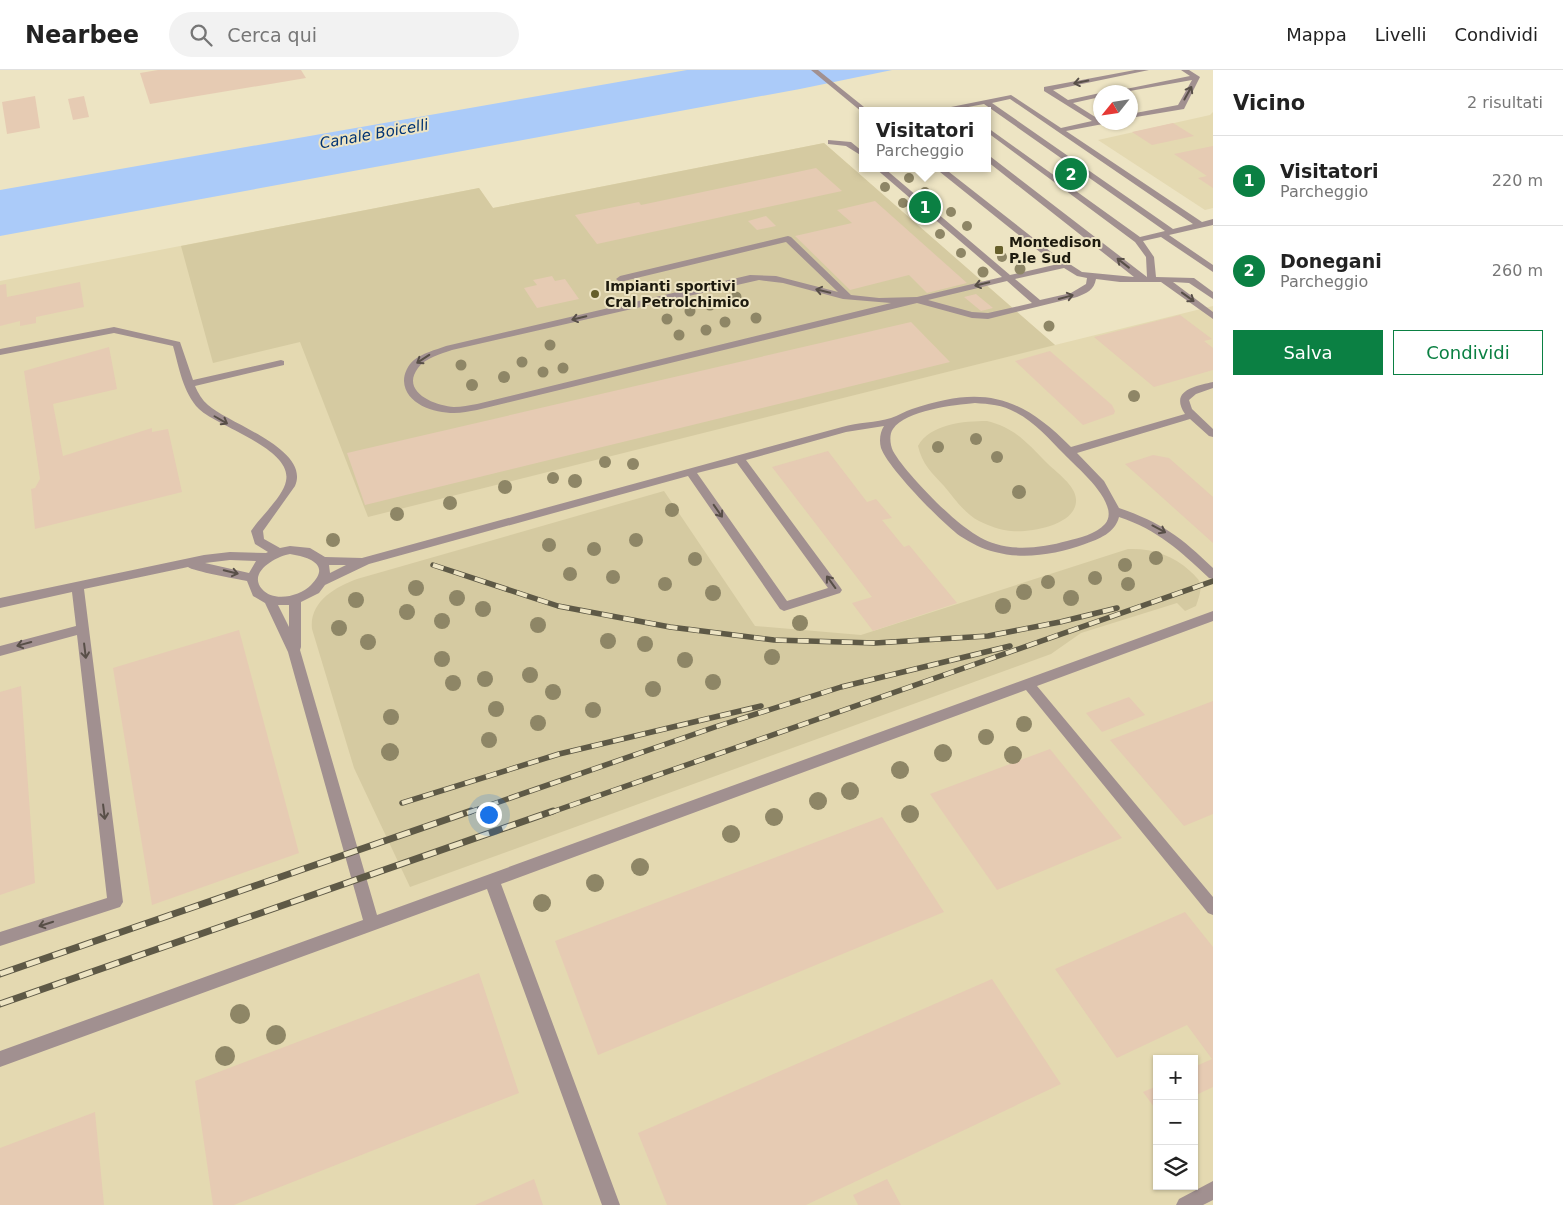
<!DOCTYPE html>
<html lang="it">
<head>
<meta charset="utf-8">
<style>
	:root { --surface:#fff; --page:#f2f2f2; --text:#222; --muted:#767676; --line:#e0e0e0; --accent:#0b8043 }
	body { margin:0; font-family:"DejaVu Sans",sans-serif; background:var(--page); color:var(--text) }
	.controls { position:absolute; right:15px; bottom:15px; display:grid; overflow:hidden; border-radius:0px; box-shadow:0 1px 4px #0004 }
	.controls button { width:45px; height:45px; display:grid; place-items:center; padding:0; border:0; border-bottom:1px solid var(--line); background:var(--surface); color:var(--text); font:25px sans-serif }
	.compass { position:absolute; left:1093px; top:15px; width:45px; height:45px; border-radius:50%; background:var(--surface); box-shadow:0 1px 4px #0004; rotate:240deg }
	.you { position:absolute; left:488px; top:744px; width:18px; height:18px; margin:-12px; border:4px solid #fff; border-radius:50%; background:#1a73e8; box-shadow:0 0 0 8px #1a73e833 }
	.badge { display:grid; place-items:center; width:32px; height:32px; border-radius:50%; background:var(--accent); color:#fff; font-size:16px; font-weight:700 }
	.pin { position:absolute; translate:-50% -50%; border:2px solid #fff; box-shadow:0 1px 5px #0006 }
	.popup { position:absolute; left:859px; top:37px; width:132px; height:65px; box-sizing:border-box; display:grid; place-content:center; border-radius:0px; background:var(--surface); filter:drop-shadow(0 1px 4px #0005); font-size:16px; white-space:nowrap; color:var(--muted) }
	.popup b { font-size:19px; color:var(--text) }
	.popup::after { content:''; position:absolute; left:50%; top:100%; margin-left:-10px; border:10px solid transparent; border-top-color:var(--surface) }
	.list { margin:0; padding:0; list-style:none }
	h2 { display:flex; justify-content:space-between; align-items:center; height:65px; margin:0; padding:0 20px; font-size:21px }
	h2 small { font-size:16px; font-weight:400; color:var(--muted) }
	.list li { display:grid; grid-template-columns:32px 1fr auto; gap:15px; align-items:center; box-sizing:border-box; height:90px; padding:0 20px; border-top:1px solid var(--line) }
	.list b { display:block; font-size:19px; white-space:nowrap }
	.list p { margin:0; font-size:16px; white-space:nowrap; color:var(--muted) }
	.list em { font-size:16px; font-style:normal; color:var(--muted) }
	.actions { display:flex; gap:10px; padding:15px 20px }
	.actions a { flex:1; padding:11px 0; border:1px solid var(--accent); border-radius:0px; text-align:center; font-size:18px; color:var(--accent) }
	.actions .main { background:var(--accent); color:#fff }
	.icon { flex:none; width:28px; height:28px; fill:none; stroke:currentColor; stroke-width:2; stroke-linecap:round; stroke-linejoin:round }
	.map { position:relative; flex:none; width:1213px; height:1135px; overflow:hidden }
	header { display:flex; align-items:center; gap:30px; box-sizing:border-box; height:70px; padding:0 25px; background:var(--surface); border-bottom:1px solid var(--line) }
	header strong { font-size:24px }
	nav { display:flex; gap:28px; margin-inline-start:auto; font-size:18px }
	.search { width:350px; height:45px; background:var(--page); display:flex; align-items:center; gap:12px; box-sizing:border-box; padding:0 18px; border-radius:28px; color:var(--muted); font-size:19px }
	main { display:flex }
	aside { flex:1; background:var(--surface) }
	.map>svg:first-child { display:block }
	.built { fill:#e4d9b1; fill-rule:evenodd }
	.green { fill:#d5caa1 }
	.water { fill:#abcbf9 }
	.building { fill:#e6cbb3 }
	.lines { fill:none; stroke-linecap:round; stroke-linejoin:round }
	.minor { fill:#a19090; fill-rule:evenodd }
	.rail-far1-casing { stroke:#5e5946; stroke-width:5.5 }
	.rail-casing { stroke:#5e5946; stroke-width:7 }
	.rail-far1 { stroke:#ede4c3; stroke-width:4; stroke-dasharray:11; stroke-linecap:butt }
	.rail { stroke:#ede4c3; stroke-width:5; stroke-dasharray:14; stroke-linecap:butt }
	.tree { fill:#8e8666 }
	.oneway { stroke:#584f48 }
	.poi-dot { fill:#665f2b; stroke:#ede4c3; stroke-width:2 }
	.labels { text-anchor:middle; stroke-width:4; stroke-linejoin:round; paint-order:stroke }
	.far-poi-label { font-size:14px; font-weight:bold; fill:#1d1a0e; stroke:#ede4c3; text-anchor:start }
	.far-water-label { font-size:15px; font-style:italic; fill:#003373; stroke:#ede4c3 }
</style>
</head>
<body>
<header>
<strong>Nearbee</strong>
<div class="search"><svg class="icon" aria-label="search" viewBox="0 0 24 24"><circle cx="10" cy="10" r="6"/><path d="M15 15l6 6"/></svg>Cerca qui</div>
<nav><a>Mappa</a><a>Livelli</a><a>Condividi</a></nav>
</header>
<main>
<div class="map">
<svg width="1213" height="1135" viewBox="0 0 1213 1135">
	<rect width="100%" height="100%" fill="#ede4c3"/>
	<g class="built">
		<polygon points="1213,42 1213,138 1205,140 1098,70 1210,45"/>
		<path d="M824,73l231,202 158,-39v899h-1213v-924l479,-93 14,20zM1157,989h37v127h-37z"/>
	</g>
	<g class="green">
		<polygon points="824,73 1055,275 368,447 300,272 213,293 181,176 479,118 493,138"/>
		<path d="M987,351c29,7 41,23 61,43 9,9 27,21 28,35 2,26 -46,34 -65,32 -11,-1 -22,-5 -32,-10 -14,-7 -25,-23 -35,-35 -12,-13 -22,-22 -26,-40 12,-22 46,-25 69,-25z"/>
		<path d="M664,421l91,135 106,9 267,-86c23,-1 45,6 62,22 3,3 9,8 10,12 2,7 -2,17 -4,23l-11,5 -8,-8 -96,30 -30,21 -641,233 -56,-119 -42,-139c-3,-27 23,-42 45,-50z"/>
	</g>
	<polygon class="water" points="687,0 892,0 800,19 0,166 0,120"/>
	<g class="building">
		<polygon points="158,0 301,0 306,8 150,34 140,3"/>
		<polygon points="35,26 40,58 7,64 2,32"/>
		<polygon points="84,26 89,47 73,50 68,29"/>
		<polygon points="1173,53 1194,66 1152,75 1132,62"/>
		<polygon points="1213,76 1213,118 1198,108 1207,106 1174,84"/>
		<polygon points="816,98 842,121 597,174 575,145 639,132 641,135"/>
		<polygon points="875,131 967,213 927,223 909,205 850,220 795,166 852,153 837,140"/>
		<polygon points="766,146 776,156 757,160 748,151"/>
		<polygon points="552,206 555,211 565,209 579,229 537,238 524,218 537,215 533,210"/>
		<polygon points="80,212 84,237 36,247 36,253 20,256 20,251 0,256 0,215 6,214 7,227"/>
		<polygon points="976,224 993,238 981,241 964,227"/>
		<polygon points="1180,245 1212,269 1204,271 1213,278 1213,300 1154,317 1094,267"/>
		<polygon points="911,252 950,292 365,435 347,383"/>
		<polygon points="109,277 117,319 53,334 63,386 152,358 152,362 168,359 182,422 35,459 31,419 35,418 40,409 24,301"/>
		<polygon points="1050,281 1112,335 1115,341 1114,344 1083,355 1015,291"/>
		<polygon points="828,381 867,432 876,429 892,448 882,450 904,477 909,475 957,533 873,561 852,533 872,527 772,397"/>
		<polygon points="1153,385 1169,388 1213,427 1213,473 1125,394"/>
		<polygon points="239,560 299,783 152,835 113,598"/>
		<polygon points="21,616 35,813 0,825 0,622"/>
		<polygon points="1129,627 1145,645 1102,662 1086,643"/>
		<polygon points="1213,631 1213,744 1184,756 1110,670"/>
		<polygon points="1050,679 1122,768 997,820 930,724"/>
		<polygon points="882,747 944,842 598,985 555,871"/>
		<polygon points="1185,842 1213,877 1213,1017 1194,1026 1194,997 1212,989 1187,955 1117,988 1055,899"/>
		<polygon points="479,903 519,1023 234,1135 213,1135 195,1011"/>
		<polygon points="992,909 1061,1014 806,1135 667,1135 638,1063"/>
		<polygon points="1157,1016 1157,1041 1143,1022"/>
		<polygon points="95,1042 104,1135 0,1135 0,1078"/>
		<polygon points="534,1109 543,1135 475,1135"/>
		<polygon points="887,1109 901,1135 858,1135 853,1125"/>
	</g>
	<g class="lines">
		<g class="minor">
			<polygon points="811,0 818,0 869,41 862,42"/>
			<path d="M1135,0h14l-96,20 15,10 32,-7v4l-27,6 27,17 3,4 -37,7 136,91 11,-3v6l-44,10 44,30v7l-52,-35 -18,4 11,16 2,20 38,1 19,14v7l-24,-16 -16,-1 40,30v7l-52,-37h-41l-24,-3c-2,11 -9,14 -19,18l-89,22 -16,-1 -55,-15 -440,107c-8,1 -15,3 -23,3 -20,0 -49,-9 -50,-32 0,-8 4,-16 10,-21 9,-7 21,-10 32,-14l304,-71 26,1 62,16 -52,-50 -166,40 -4,-3 4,-3 168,-40 3,1 60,58 28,3 38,-1 85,-20 -127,-109h9l126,107 48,-11 -13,-8 -110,-88h9l107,84 31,20 52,5 -146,-115v-5h3l156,120 -1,-20 -11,-15 -147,-109v-5l152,109 25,-6 -181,-127 -37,7h-16l80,-16 50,33 31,-7 -48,-30v-4zM1010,29l183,125 -20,5 -181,-126zM1064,198l13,8 10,2 -1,6 -15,9 -31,7 -25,-21zM759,210l24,3 60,16 48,4 -414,101c-8,1 -15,3 -23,3 -19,-1 -54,-15 -36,-39 7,-10 23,-14 34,-18zM1007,211l25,22 -44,10 -16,-1 -44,-12z"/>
			<polygon points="1181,0 1189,0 1200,7 1184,39 1130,48 1130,44 1178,35 1192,10 1124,22 1111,22 1190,6"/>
			<polygon points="828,70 851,72 862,81 862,86 846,76 828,74"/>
			<path d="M114,257l66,15 13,38 88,-20 3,1v4l-89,21c3,7 7,14 13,19 21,19 103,44 87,81l-32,45 1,8 16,9 10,-2 20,2 15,9 37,1 480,-131c16,-5 34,-4 49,-9 7,-2 14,-7 21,-9 70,-24 108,-14 159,38l114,-33c-16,-24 11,-28 28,-32v6l-17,6 -7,6 3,9 21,20v8l-4,-1 -19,-17 -113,34 27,28 15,27c43,15 62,29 94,60v11l-4,-1c-30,-28 -51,-48 -90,-61 -4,16 -20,22 -34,27 -28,10 -61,16 -90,8 -13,-3 -24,-9 -35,-16 -18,-13 -72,-68 -79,-88 -2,-7 -1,-16 3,-22l-38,6 -100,28 94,127 2,3 -2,3 -56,18 -4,-2 -92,-133 -319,88 -44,21 -6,8 -18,9v45l-1,3 77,265 836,-304v10l-176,65 176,211v18l-5,-2 -182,-223 -525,194 119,321h-18l-115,-316 -487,178v-16l363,-131 -75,-268 -23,-49 -12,-7 -6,-15c-10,-2 -55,-10 -59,-14l-104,22 39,313 -3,5 -120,39v-14l107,-34 -30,-263 -77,21v-10l76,-20 -4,-34 -72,16v-10l204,-43 26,-3 36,1 2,-1 -13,-8 -4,-13c9,-14 32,-34 35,-50 7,-32 -68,-54 -87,-72 -16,-16 -20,-42 -26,-63l-59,-13 -114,22v-6zM975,333c14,1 28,2 40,9 20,10 34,27 49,42 11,12 58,50 41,70 -9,10 -26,14 -38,17 -22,6 -49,10 -71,3 -11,-3 -21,-9 -30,-16 -20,-14 -62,-57 -73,-77 -3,-6 -4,-17 0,-22 13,-19 61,-24 82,-26zM737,393l91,125 -41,13 -90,-128zM290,484c18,3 42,10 21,31 -11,11 -37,18 -49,4 -15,-17 15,-33 28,-35zM230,490l26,1 -7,12 -44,-10zM329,495h17l-16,8zM278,535h11v22z"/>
			<polygon points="1213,1111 1213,1130 1203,1135 1176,1135 1179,1129"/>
		</g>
		<defs>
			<g id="rail-far1">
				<polyline points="433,495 558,536 670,557 774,570 875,573 988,566 1060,552 1117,538"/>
				<polyline points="402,733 559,684 761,636"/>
				<polyline points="467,743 715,657 841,617 1010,576"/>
				<polyline points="549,743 1213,511"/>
			</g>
			<g id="rail">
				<polyline points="0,904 471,741"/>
				<polyline points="0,934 553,741"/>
			</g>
		</defs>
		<use href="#rail-far1" class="rail-far1-casing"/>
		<use href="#rail" class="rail-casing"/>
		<use href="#rail-far1" class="rail-far1"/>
		<use href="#rail" class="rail"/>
	</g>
	<g class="tree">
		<circle cx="909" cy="108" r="5"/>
		<circle cx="885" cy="117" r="5"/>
		<circle cx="925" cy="122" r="5"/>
		<circle cx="903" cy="133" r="5"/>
		<circle cx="951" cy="142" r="5"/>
		<circle cx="921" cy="147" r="5"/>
		<circle cx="967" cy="156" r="5"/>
		<circle cx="940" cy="164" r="5"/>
		<circle cx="961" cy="183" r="5"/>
		<circle cx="1002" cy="187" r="5"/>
		<circle cx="1020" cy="199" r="5.5"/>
		<circle cx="983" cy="202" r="5.5"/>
		<circle cx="736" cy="227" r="5.5"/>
		<circle cx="710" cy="235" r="5.5"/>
		<circle cx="690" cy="241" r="5.5"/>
		<circle cx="756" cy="248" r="5.5"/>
		<circle cx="667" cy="249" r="5.5"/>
		<circle cx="725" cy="252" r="5.5"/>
		<circle cx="1049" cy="256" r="5.5"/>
		<circle cx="706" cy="260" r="5.5"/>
		<circle cx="679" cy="265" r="5.5"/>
		<circle cx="550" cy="275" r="5.5"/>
		<circle cx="522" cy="292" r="5.5"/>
		<circle cx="461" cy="295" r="5.5"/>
		<circle cx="563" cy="298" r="5.5"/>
		<circle cx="543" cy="302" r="5.5"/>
		<circle cx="504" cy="307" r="6"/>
		<circle cx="472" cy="315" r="6"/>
		<circle cx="1134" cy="326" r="6"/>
		<circle cx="976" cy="369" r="6"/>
		<circle cx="938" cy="377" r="6"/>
		<circle cx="997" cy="387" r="6"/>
		<circle cx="605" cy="392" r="6"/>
		<circle cx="633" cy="394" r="6"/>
		<circle cx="553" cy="408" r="6"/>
		<circle cx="575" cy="411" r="7"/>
		<circle cx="505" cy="417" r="7"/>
		<circle cx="1019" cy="422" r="7"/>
		<circle cx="450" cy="433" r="7"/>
		<circle cx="672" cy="440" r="7"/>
		<circle cx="397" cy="444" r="7"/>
		<circle cx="333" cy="470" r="7"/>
		<circle cx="636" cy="470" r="7"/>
		<circle cx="549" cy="475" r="7"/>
		<circle cx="594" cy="479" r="7"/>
		<circle cx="1156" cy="488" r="7"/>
		<circle cx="695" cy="489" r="7"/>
		<circle cx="1125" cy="495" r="7"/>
		<circle cx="570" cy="504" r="7"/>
		<circle cx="613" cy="507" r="7"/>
		<circle cx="1095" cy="508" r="7"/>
		<circle cx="1048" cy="512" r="7"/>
		<circle cx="665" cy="514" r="7"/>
		<circle cx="1128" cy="514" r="7"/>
		<circle cx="416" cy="518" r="8"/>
		<circle cx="1024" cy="522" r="8"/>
		<circle cx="713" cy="523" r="8"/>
		<circle cx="457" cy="528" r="8"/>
		<circle cx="1071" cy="528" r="8"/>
		<circle cx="356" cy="530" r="8"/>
		<circle cx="1003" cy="536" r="8"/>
		<circle cx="483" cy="539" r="8"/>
		<circle cx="407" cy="542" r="8"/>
		<circle cx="442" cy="551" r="8"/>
		<circle cx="800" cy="553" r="8"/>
		<circle cx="538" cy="555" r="8"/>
		<circle cx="339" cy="558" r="8"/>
		<circle cx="608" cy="571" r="8"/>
		<circle cx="368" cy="572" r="8"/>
		<circle cx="645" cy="574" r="8"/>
		<circle cx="772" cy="587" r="8"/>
		<circle cx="442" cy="589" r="8"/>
		<circle cx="685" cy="590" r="8"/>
		<circle cx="530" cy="605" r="8"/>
		<circle cx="485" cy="609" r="8"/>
		<circle cx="713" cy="612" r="8"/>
		<circle cx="453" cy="613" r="8"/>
		<circle cx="653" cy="619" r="8"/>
		<circle cx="553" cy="622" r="8"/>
		<circle cx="496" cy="639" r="8"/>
		<circle cx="593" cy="640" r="8"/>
		<circle cx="391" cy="647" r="8"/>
		<circle cx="538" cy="653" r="8"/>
		<circle cx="1024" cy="654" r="8"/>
		<circle cx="986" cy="667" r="8"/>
		<circle cx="489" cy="670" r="8"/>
		<circle cx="390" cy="682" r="9"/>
		<circle cx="943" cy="683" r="9"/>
		<circle cx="1013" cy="685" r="9"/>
		<circle cx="900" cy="700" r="9"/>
		<circle cx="850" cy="721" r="9"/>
		<circle cx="818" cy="731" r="9"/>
		<circle cx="910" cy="744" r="9"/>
		<circle cx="774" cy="747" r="9"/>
		<circle cx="731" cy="764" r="9"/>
		<circle cx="640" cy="797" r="9"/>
		<circle cx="595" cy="813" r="9"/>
		<circle cx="542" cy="833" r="9"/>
		<circle cx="240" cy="944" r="10"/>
		<circle cx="276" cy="965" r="10"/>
		<circle cx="225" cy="986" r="10"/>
	</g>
	<defs><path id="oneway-shaft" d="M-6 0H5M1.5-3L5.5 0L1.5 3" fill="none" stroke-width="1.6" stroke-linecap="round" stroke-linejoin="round" transform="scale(1.25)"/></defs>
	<g class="oneway">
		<use href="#oneway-shaft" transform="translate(1081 12) rotate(169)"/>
		<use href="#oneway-shaft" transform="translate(1188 23) rotate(-61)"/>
		<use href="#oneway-shaft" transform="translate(1123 193) rotate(-142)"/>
		<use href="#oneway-shaft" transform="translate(982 214) rotate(167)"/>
		<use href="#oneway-shaft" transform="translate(823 221) rotate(-166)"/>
		<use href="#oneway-shaft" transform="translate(1066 227) rotate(-15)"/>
		<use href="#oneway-shaft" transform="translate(1188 227) rotate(36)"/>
		<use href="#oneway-shaft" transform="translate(579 248) rotate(167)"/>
		<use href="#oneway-shaft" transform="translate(423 289) rotate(147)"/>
		<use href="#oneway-shaft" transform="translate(221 350) rotate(30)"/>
		<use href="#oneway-shaft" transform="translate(718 441) rotate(55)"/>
		<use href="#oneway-shaft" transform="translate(1159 459) rotate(28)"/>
		<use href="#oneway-shaft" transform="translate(231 502) rotate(14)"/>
		<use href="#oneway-shaft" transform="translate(831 512) rotate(-126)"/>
		<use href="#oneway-shaft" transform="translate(24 574) rotate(165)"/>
		<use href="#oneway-shaft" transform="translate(85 581) rotate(83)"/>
		<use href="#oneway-shaft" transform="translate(104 742) rotate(83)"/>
		<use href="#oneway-shaft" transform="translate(46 854) rotate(162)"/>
	</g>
	<g class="poi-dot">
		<rect x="994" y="175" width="10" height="10" rx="2.5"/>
		<circle cx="595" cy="224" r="5"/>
	</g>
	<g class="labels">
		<g class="far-poi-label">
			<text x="1009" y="177">Montedison<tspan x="1009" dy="16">P.le Sud</tspan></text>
			<text x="605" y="221">Impianti sportivi<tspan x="605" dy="16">Cral Petrolchimico</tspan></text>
		</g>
		<g class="far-water-label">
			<text transform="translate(374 64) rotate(-10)" y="5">Canale Boicelli</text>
		</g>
	</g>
</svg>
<div class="controls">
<button>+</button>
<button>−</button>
<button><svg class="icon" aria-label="layers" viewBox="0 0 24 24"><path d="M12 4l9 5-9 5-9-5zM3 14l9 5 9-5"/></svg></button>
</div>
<svg class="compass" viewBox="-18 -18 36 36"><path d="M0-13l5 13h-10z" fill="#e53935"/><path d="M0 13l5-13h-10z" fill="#767676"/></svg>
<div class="you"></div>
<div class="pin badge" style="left:925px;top:137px">1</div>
<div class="popup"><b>Visitatori</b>Parcheggio</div>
<div class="pin badge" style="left:1071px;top:104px">2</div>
</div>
<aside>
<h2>Vicino<small>2 risultati</small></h2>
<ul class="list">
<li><span class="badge">1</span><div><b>Visitatori</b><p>Parcheggio</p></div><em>220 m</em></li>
<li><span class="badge">2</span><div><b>Donegani</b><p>Parcheggio</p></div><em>260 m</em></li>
</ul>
<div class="actions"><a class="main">Salva</a><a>Condividi</a></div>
</aside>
</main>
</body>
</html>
